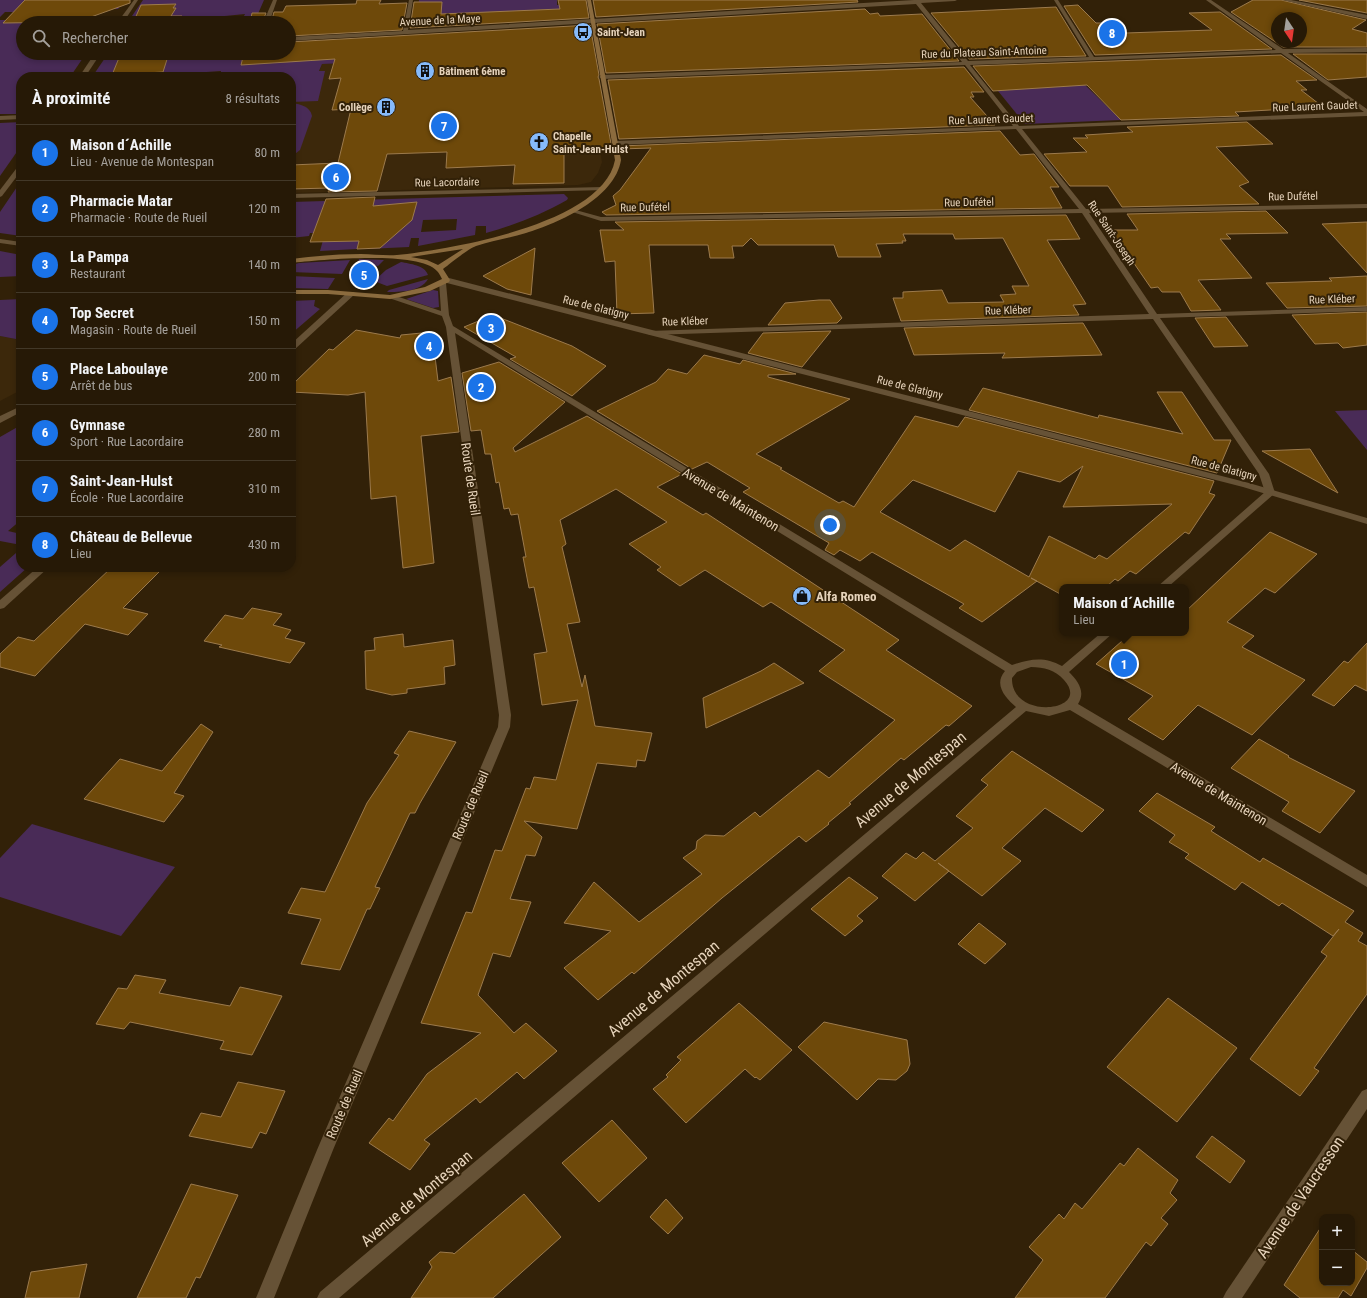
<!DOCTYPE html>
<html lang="fr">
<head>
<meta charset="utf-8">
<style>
	:root { --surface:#261906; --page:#322614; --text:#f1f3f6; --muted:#a4a09b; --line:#423828; --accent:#1a73e8 }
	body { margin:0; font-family:"Roboto Condensed",sans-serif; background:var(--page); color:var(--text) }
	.controls { position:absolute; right:12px; bottom:12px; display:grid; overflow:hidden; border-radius:8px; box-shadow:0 2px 6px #0003 }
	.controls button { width:36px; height:36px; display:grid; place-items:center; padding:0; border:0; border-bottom:1px solid var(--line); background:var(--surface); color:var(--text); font:20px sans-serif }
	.compass { position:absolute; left:1271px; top:12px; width:36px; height:36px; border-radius:50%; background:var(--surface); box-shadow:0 2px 6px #0003; rotate:167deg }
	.you { position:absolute; left:830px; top:525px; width:14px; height:14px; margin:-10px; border:3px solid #fff; border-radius:50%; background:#1a73e8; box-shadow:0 0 0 6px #1a73e833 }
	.badge { display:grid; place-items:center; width:26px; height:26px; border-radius:50%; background:var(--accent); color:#fff; font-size:13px; font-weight:700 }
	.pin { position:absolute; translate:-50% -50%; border:2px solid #fff; box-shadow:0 1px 4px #0006 }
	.popup { position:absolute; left:1059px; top:584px; width:130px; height:52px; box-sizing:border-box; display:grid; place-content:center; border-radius:8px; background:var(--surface); filter:drop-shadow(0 1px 3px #0005); font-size:13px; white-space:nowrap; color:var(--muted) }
	.popup b { font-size:15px; color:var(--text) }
	.popup::after { content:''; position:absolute; left:50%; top:100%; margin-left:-8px; border:8px solid transparent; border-top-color:var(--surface) }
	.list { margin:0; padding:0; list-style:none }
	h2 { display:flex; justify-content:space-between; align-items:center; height:52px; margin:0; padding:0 16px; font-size:17px }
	h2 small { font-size:13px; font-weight:400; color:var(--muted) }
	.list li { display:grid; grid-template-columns:26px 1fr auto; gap:12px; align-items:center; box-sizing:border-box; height:56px; padding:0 16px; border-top:1px solid var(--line) }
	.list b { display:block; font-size:15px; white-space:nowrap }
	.list p { margin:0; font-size:13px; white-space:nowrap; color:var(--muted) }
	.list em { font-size:13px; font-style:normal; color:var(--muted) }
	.icon { flex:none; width:22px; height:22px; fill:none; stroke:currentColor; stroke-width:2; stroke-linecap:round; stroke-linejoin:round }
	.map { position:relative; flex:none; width:1367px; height:1298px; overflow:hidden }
	.search { position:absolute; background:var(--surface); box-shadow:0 2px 6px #0003; left:16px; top:16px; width:280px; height:44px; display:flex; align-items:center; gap:10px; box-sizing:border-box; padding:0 14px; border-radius:22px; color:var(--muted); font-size:15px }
	.panel { position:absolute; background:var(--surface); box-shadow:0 2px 6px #0003; left:16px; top:72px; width:280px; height:500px; border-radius:16px }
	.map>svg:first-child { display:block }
	.built { fill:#3c280b }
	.green { fill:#492b57; fill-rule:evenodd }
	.building { fill:#6e490a; stroke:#9c7a4c; fill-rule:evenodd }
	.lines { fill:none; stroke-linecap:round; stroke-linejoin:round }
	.minor { fill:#665236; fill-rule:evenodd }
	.tertiary { fill:#665236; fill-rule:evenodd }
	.secondary { fill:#8b6b3e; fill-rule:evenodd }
	.labels { text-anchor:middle; stroke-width:4; stroke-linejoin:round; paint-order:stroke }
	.far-street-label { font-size:11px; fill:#e7d4bc; stroke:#322108 }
	.far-poi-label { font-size:11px; font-weight:bold; fill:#e7d4bc; stroke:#322108; text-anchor:start }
	.street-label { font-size:13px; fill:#e7d4bc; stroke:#322108 }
	.poi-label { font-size:13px; font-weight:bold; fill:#e7d4bc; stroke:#322108; text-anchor:start }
	.near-street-label { font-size:16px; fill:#e7d4bc; stroke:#322108 }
</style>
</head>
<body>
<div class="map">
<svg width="1367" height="1298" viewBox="0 0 1367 1298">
	<rect width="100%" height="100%" fill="#322108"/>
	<g class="built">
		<polygon points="585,54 602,162 598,173 591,182 578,185 291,193 291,77 260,77 262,74 319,72 322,64"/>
		<polygon points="0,336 21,340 21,390 0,401"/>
	</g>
	<g class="green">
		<polygon points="0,0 125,0 118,9 93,9 37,23 23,23 23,53 83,53 85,55 70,77 21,77 21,102 19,105 21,105 21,114 0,114 0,20 7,20 14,12 5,12 0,17"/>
		<polygon points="143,0 264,0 254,23 216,23 241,22 245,14 215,17 212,23 128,23 129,21 142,21 145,16 132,16"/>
		<path d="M419,0h138v5l7,-1v2h-4v3l-21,1 2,8 25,-2 -1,-4 13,-1v5l-7,2 -149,9 -6,-2zM470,13l1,7 -24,3v-4h-4v-1l4,-1v-3z"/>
		<polygon points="150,53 289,53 446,59 322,64 319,71 325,71 318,101 291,102 291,77 282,77 283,73 281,73 278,77 220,77 221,71 178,74 177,76 168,77 92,77 105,58 112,55"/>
		<polygon points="1083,83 1121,120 1025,124 994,86"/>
		<path d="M291,103c9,1 19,3 21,13l-12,34 -9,7z"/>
		<polygon points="21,122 21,146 0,176 0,123"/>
		<polygon points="21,181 21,193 18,199 21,199 20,208 21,208 21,236 0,233 0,212"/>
		<path d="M564,194l4,4 -1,2c-26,15 -53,25 -81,33v-7h-10l-1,9 -57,11 1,-8h-8l-2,9 -42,2 2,-9h-10l-2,9 -37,2 5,-18h-15l-1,3 -18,2v-36l34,-1 -2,8 34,-9zM457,219l-1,11 -35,2 2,-12z"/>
		<polygon points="0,251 21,255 21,276 0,277"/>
		<polygon points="359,259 384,260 378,266 370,265 365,270 357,267"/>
		<polygon points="350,260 342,274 291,272 291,265 299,263"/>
		<path d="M401,262c9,2 24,3 27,13l-41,11 -13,-5 12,-11z"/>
		<polygon points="291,276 335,278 328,289 291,288"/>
		<path d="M428,279c-7,13 -29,13 -41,13l2,-2z"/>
		<polygon points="433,290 438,291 439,307 433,308 406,299"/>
		<polygon points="21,299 21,340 0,336 0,300"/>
		<polygon points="315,300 314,306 320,309 291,334 291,301"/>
		<polygon points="1367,410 1367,450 1335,411"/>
		<polygon points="21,425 21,520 8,531 21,534 21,545 0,541 0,437"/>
		<polygon points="16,553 21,555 21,567 28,567 0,592 0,567"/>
		<polygon points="32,824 175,867 121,936 0,897 0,858"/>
	</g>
	<g class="building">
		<polygon points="25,0 130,0 130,3 77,22 3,23"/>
		<polygon points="357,0 381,0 379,4 407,3 402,30 289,36 289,23 271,23 274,12 283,12 286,6 356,4"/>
		<polygon points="558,0 586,0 589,18 410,28 414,2 442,2 441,14 560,9"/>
		<polygon points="593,0 857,0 858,2 596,17"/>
		<path d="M1253,0h28l85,20 -14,9 15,4v14h-84l-52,-35zM1277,18h24v24h-24z"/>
		<polygon points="1299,0 1367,0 1367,13"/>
		<polygon points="176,4 173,8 176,8 171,16 182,16 180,23 133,23 141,5"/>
		<polygon points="1078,5 1096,23 1101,23 1110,31 1124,31 1126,33 1212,30 1189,13 1220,12 1272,49 1095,55 1064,6"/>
		<polygon points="1056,7 1086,56 969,59 931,13"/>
		<polygon points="865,9 870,14 878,13 880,16 922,14 959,61 606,73 597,24"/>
		<polygon points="252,13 266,13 262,23 250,23"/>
		<polygon points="590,25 599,75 598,77 599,79 612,149 564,151 564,183 513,184 515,165 446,168 447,152 387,154 377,191 328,192 330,188 291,189 291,165 338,163 351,109 332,110 341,78 329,79 335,59 241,65 244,53 289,53 289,42"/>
		<polygon points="121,53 169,53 163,72 112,75"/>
		<polygon points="1293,54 1367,54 1367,77 1328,80"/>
		<polygon points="1281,55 1317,80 1296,81 1307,90 1301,90 1323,107 1235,112 1239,116 1121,120 1087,85 993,91 973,66"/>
		<polygon points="964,67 984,92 971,92 974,97 970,97 995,125 619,139 608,80"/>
		<polygon points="1247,122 1273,144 1216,147 1249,182 1239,186 1259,204 1122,207 1108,186 1070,186 1044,154 1087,152 1073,138 1088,138 1085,135 1133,132 1127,127"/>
		<polygon points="1000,131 1020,155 1034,154 1059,187 1050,187 1062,208 606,215 602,212 616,205 613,196 620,190 651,148 620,149 620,146"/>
		<polygon points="375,197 373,206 417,202 412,220 380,248 357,249 359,241 310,242 326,199"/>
		<polygon points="1266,211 1288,233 1226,234 1231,239 1220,239 1252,278 1198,280 1221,310 1191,311 1180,292 1162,292 1158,287 1151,288 1111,230 1138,230 1127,214"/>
		<polygon points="1066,215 1080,239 1047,240 1086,304 1073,305 1079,315 901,321 893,298 903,298 903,292 942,290 948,303 1004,302 1000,295 1016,294 1012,286 1029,286 1003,238 955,239 953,234 903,234 906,241 902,241 903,243 876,244 881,257 838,257 834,245 758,245 751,238 743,246 732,246 734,258 710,258 708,245 649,245 654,313 617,314 615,261 605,262 600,230 624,230 615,222"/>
		<polygon points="1367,222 1367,273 1322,224"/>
		<polygon points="535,248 531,295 507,289 483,276"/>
		<polygon points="1367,276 1367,306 1287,308 1266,283 1332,281 1329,278"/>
		<polygon points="819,300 830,300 842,318 837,323 768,325 785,303"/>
		<polygon points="1367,312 1367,345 1343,348 1338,343 1315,344 1292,315"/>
		<polygon points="493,315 572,346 606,366 572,396 510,359 516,357 464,327"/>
		<polygon points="1226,317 1248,346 1214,347 1195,318"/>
		<polygon points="1083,323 1102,355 1002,358 1005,353 914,355 904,328"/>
		<polygon points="356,330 400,338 401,335 432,332 438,381 451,377 459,432 421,436 434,563 403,568 396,496 371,499 365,392 348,395 291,392 291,386 329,349 333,350"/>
		<polygon points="831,331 802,367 748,353 763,333"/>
		<path d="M704,355l36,9 3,-4 53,14 -28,1v2l82,22 -94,55 26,14 -2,1 59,34 4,-2 11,6 61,-91 43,11 7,-10 249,64 -5,12 6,2 -26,39 -4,-2 -49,42 -6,-3 -12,10 -3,-2 -9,8h-44v8l-31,-17 6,3 -55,41 -23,-14 5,-4 -92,-52 -12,9 -20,-11 -6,5 -9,-5 4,-7 -86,-51 7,-4 -43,-26 -15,7 -95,-58 59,-29 12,-13 19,5zM1083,466l-20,41 109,-3 -65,55 -8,-4 -4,4 -46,-23 -20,41 -64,-37 -15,11 -70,-39 33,-32 82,32 23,-41 42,11z"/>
		<polygon points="499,362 565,402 513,448 515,452 587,416 682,474 657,487 703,515 706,513 899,640 886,650 972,706 949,726 946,725 904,760 901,758 849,803 851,804 828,823 829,824 806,842 799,836 722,898 634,974 632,972 598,1000 564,968 611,931 564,923 594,882 639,922 702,874 683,858 696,849 697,841 705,835 724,836 755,812 760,817 818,770 829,778 895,720 819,671 845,650 771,602 763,607 705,570 680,586 657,570 661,567 629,544 667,522 616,489 560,520 566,544 562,547 580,622 567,624 582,687 585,675 595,726 652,733 645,761 637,760 636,767 597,763 577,829 524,821 542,837 535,856 526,855 510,899 531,902 510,957 493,953 478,995 514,1033 526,1023 557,1051 524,1079 517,1072 480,1103 476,1098 424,1140 430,1144 410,1170 369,1143 389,1118 393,1121 427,1074 481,1033 421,1023 466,912 472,913 495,850 502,851 526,788 530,789 534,777 556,780 578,700 542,705 534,654 547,652 534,587 529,588 523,557 526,557 518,514 511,515 509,508 504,509 499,482 496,483 491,454 485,454 481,430 471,431 462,373"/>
		<polygon points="983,388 1098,418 1099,415 1183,434 1157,392 1182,392 1214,440 1231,440 1217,473 969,410"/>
		<polygon points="1310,449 1338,493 1262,451"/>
		<polygon points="1270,532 1317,554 1275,593 1265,588 1227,622 1254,636 1242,647 1305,680 1252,735 1198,705 1163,740 1128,719 1153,696 1096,664 1131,633 1186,633 1186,611"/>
		<polygon points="112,567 164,567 123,608 148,614 128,635 85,624 35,676 0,667 0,654 18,637 34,641"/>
		<polygon points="252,608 282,614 273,625 291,630 285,638 305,643 290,663 219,647 222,645 204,641 225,615 243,619"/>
		<polygon points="403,634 404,647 453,640 455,665 444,667 445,684 407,689 407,693 392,695 366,689 365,651 375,650 374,638"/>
		<polygon points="1367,643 1367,691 1355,685 1334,706 1312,695 1344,661 1348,663"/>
		<polygon points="774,663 804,683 706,728 703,698 761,671"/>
		<polygon points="201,724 213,732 174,793 184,796 164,822 84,799 120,759 162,771"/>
		<polygon points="409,731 456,742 420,803 415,813 410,813 375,887 380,888 370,909 367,909 340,970 301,964 321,919 288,913 301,888 325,892 367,803 399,755 394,753"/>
		<polygon points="1259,739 1289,756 1288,757 1355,791 1320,833 1282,811 1289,802 1231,768"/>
		<polygon points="1012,751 1104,810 1082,832 1045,808 1002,848 1021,861 982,896 938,863 949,871 915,901 882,876 906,853 916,859 923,852 935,861 973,828 956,816 988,785 981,780"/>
		<polygon points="1157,793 1215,827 1211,831 1260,862 1263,858 1354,911 1345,922 1363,933 1358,941 1367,946 1367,994 1314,1068 1319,1071 1300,1096 1250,1059 1327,956 1321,952 1339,929 1333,936 1282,903 1279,906 1242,882 1235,890 1185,858 1189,854 1169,842 1175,835 1139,811"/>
		<polygon points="849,877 878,898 857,916 863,921 845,936 811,909"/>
		<polygon points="979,923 1006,944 985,964 958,944"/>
		<polygon points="135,975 166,980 159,993 230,1006 240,987 282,996 252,1055 220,1049 224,1041 130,1022 124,1029 96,1024 118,988 127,989"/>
		<polygon points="1168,998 1237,1048 1177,1122 1107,1067"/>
		<polygon points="739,1003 792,1050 760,1080 756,1077 755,1078 745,1069 686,1123 653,1089 668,1077 666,1075 681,1060 677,1057"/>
		<polygon points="824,1022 907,1040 910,1064 907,1071 896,1080 878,1079 857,1100 798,1047"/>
		<polygon points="238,1082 285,1091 266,1134 260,1132 252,1148 189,1136 201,1113 221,1117"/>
		<polygon points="612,1120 647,1158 599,1202 562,1163"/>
		<polygon points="1212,1136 1245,1161 1230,1183 1196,1157"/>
		<polygon points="1138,1148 1178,1180 1170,1193 1177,1200 1161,1218 1168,1224 1151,1246 1146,1242 1105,1298 1015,1298 1043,1260 1029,1247 1059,1214 1064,1219 1075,1203 1082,1209 1120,1163 1124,1166"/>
		<polygon points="191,1184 238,1195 200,1278 196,1277 186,1298 137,1298"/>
		<polygon points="524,1194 561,1237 493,1298 411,1298 432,1267 429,1262 440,1252 453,1253 454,1254"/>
		<polygon points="666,1199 683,1218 668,1234 650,1217"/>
		<polygon points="1321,1227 1322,1283 1352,1283 1352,1250 1367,1262 1367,1268 1351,1296 1343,1290 1338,1298 1300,1298 1284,1285"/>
		<polygon points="87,1264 79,1298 25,1298 31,1272"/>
	</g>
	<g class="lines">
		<g class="minor">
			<polygon points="134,0 138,0 123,23 117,23"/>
			<polygon points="273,0 277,0 269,23 263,23"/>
			<path d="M409,0h4l-5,30 506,-30h43l-2,1 -34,2 47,58 121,-4 -35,-57h4l36,57 182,-7 -70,-50h5l72,49 84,-1v4l-79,1 79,56v7l-345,13 64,80 281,-5v4l-278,5 68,101 210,-7v4l-207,7 109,156 6,19 -107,94h-11l108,-95 -6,-18 -106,-155 -503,16 -4,-2 4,-2 499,-17 -67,-101 -481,8 -32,-10 3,-2 29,8 478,-8 -63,-80 -401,16 -3,-2 3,-2 398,-15 -48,-61 -363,14 -3,-2 3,-2 360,-13 -46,-58 -627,37v-4l114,-6zM1281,53l83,59 -345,14 -49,-61z"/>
			<polygon points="1282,0 1291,0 1367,15 1367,19"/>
			<polygon points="95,53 101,53 85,77 79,77"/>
			<polygon points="21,115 21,119 0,120 0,116"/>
			<polygon points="21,164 21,171 2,196 0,197 0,190 19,165"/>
			<polygon points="603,187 605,188 605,190 291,198 291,194"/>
			<path d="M439,281h6l1,2 3,32 4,11 559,339c18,-6 32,-9 50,1l39,-33h12l-44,39c9,9 17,20 9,32l289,171v12l-297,-177 -21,6 -23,-5 -687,587h-22l3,-6 696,-585c-10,-9 -23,-22 -11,-36l-550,-338 56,382 -1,12 -177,423 -59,148h-18l61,-148 181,-423 1,-12 -53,-388 -4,-11 -56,-19 4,-2h3l48,16zM1031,667c13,0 24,3 33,13 29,32 -53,41 -52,-2l5,-6z"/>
			<polygon points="1367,1089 1367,1109 1242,1298 1223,1298 1226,1292 1362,1091"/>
		</g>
		<g class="tertiary">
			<polygon points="0,239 21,242 21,246 0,243"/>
			<polygon points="443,278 449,278 1249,483 1367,518 1367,524 1243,487 443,282"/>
			<polygon points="348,292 354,292 355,294 294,350 291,350 291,344"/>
			<polygon points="21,406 21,412 0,423 0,416"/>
			<polygon points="38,567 49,567 4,608 0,609 0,600"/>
		</g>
		<path class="secondary" d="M587,0h4l30,160c-6,38 -62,63 -95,73 -16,5 -34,8 -50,13 -8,3 -25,17 -33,23l7,11 -1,2 -19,9 -40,8 -62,-5h-37v-4h37l62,5 35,-8 17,-8c-1,-2 -3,-6 -5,-8 -18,-21 -119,-11 -146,-8v-4c23,-3 46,-5 70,-5 12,0 24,2 36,1 54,-6 206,-31 218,-95zM463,249l-25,16 -11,-5 -16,-3z"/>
	</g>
	<defs>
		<symbol id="bus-disc" viewBox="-11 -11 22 22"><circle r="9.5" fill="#86bbfb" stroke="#322108"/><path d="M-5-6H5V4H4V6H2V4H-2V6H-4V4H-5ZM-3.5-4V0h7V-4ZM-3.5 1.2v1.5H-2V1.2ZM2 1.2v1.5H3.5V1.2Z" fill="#111"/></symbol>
		<symbol id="building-disc" viewBox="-11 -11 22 22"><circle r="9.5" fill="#86bbfb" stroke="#322108"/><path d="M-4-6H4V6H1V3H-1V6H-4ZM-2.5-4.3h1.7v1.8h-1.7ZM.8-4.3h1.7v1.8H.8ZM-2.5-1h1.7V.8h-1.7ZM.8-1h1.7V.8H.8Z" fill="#111"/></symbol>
		<symbol id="church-disc" viewBox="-11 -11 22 22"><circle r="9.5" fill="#86bbfb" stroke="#322108"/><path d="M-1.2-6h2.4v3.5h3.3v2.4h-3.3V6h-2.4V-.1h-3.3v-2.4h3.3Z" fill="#111"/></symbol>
		<symbol id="shop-disc" viewBox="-11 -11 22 22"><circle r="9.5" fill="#86bbfb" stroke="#322108"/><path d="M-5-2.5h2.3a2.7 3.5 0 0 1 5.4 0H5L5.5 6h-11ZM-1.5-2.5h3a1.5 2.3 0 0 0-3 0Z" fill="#111"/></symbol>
	</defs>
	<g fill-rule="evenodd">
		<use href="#bus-disc" x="572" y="21" width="22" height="22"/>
		<use href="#building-disc" x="414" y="60" width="22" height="22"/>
		<use href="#building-disc" x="375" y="96" width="22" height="22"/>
		<use href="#church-disc" x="528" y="131" width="22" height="22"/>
		<use href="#shop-disc" x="791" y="585" width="22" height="22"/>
	</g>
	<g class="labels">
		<g class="far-street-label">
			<text transform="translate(440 20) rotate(-3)" y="4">Avenue de la Maye</text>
			<text transform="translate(984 52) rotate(-2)" y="4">Rue du Plateau Saint-Antoine</text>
			<text transform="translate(1315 106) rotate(-2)" y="4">Rue Laurent Gaudet</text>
			<text transform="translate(991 119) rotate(-2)" y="4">Rue Laurent Gaudet</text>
			<text transform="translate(447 182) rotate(-1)" y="4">Rue Lacordaire</text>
			<text transform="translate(1293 196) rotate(-1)" y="4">Rue Dufétel</text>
			<text transform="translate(969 202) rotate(-1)" y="4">Rue Dufétel</text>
			<text transform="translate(645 207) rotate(-1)" y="4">Rue Dufétel</text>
			<text transform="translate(1112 233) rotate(56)" y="4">Rue Saint-Joseph</text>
			<text transform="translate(1332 299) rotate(-2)" y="4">Rue Kléber</text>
			<text transform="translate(596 307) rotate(14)" y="4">Rue de Glatigny</text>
			<text transform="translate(1008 310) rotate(-2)" y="4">Rue Kléber</text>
			<text transform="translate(685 321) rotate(-2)" y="4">Rue Kléber</text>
			<text transform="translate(910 387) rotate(14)" y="4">Rue de Glatigny</text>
			<text transform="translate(1224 468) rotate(15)" y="4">Rue de Glatigny</text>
		</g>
		<g class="far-poi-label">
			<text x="597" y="36">Saint-Jean</text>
			<text x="439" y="75">Bâtiment 6ème</text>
			<text x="372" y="111" text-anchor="end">Collège</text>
			<text x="553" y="140">Chapelle<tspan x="553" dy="13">Saint-Jean-Hulst</tspan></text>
		</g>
		<g class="street-label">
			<text transform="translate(471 479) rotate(82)" y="5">Route de Rueil</text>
			<text transform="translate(731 499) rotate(31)" y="5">Avenue de Maintenon</text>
			<text transform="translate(1219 793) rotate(31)" y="5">Avenue de Maintenon</text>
			<text transform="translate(470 805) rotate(-67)" y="5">Route de Rueil</text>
			<text transform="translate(344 1104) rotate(-67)" y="5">Route de Rueil</text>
		</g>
		<g class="poi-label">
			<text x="816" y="601">Alfa Romeo</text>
		</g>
		<g class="near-street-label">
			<text transform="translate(910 779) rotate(-40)" y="6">Avenue de Montespan</text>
			<text transform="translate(663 988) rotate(-40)" y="6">Avenue de Montespan</text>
			<text transform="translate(1300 1197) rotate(-56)" y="6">Avenue de Vaucresson</text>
			<text transform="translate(416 1198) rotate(-40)" y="6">Avenue de Montespan</text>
		</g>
	</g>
</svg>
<div class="controls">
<button>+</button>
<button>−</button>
</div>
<svg class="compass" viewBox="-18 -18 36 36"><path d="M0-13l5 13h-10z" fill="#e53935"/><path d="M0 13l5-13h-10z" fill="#a4a09b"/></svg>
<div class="you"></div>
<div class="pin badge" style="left:1124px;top:664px">1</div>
<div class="popup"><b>Maison d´Achille</b>Lieu</div>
<div class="pin badge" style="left:481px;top:387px">2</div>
<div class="pin badge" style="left:491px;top:328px">3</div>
<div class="pin badge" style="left:429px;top:346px">4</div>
<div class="pin badge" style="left:364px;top:275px">5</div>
<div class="pin badge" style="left:336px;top:177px">6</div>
<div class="pin badge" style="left:444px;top:126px">7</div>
<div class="pin badge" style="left:1112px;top:33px">8</div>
<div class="search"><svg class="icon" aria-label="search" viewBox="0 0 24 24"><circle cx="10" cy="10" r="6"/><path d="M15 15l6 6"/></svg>Rechercher</div>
<section class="panel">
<h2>À proximité<small>8 résultats</small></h2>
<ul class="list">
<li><span class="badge">1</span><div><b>Maison d´Achille</b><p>Lieu · Avenue de Montespan</p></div><em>80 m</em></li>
<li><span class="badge">2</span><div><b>Pharmacie Matar</b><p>Pharmacie · Route de Rueil</p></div><em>120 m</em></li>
<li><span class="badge">3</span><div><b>La Pampa</b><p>Restaurant</p></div><em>140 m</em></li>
<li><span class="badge">4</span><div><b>Top Secret</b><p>Magasin · Route de Rueil</p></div><em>150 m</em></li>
<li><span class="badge">5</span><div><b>Place Laboulaye</b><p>Arrêt de bus</p></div><em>200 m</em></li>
<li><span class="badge">6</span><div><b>Gymnase</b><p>Sport · Rue Lacordaire</p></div><em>280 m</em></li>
<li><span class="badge">7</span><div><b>Saint-Jean-Hulst</b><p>École · Rue Lacordaire</p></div><em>310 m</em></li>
<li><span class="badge">8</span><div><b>Château de Bellevue</b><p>Lieu</p></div><em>430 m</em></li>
</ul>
</section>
</div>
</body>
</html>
